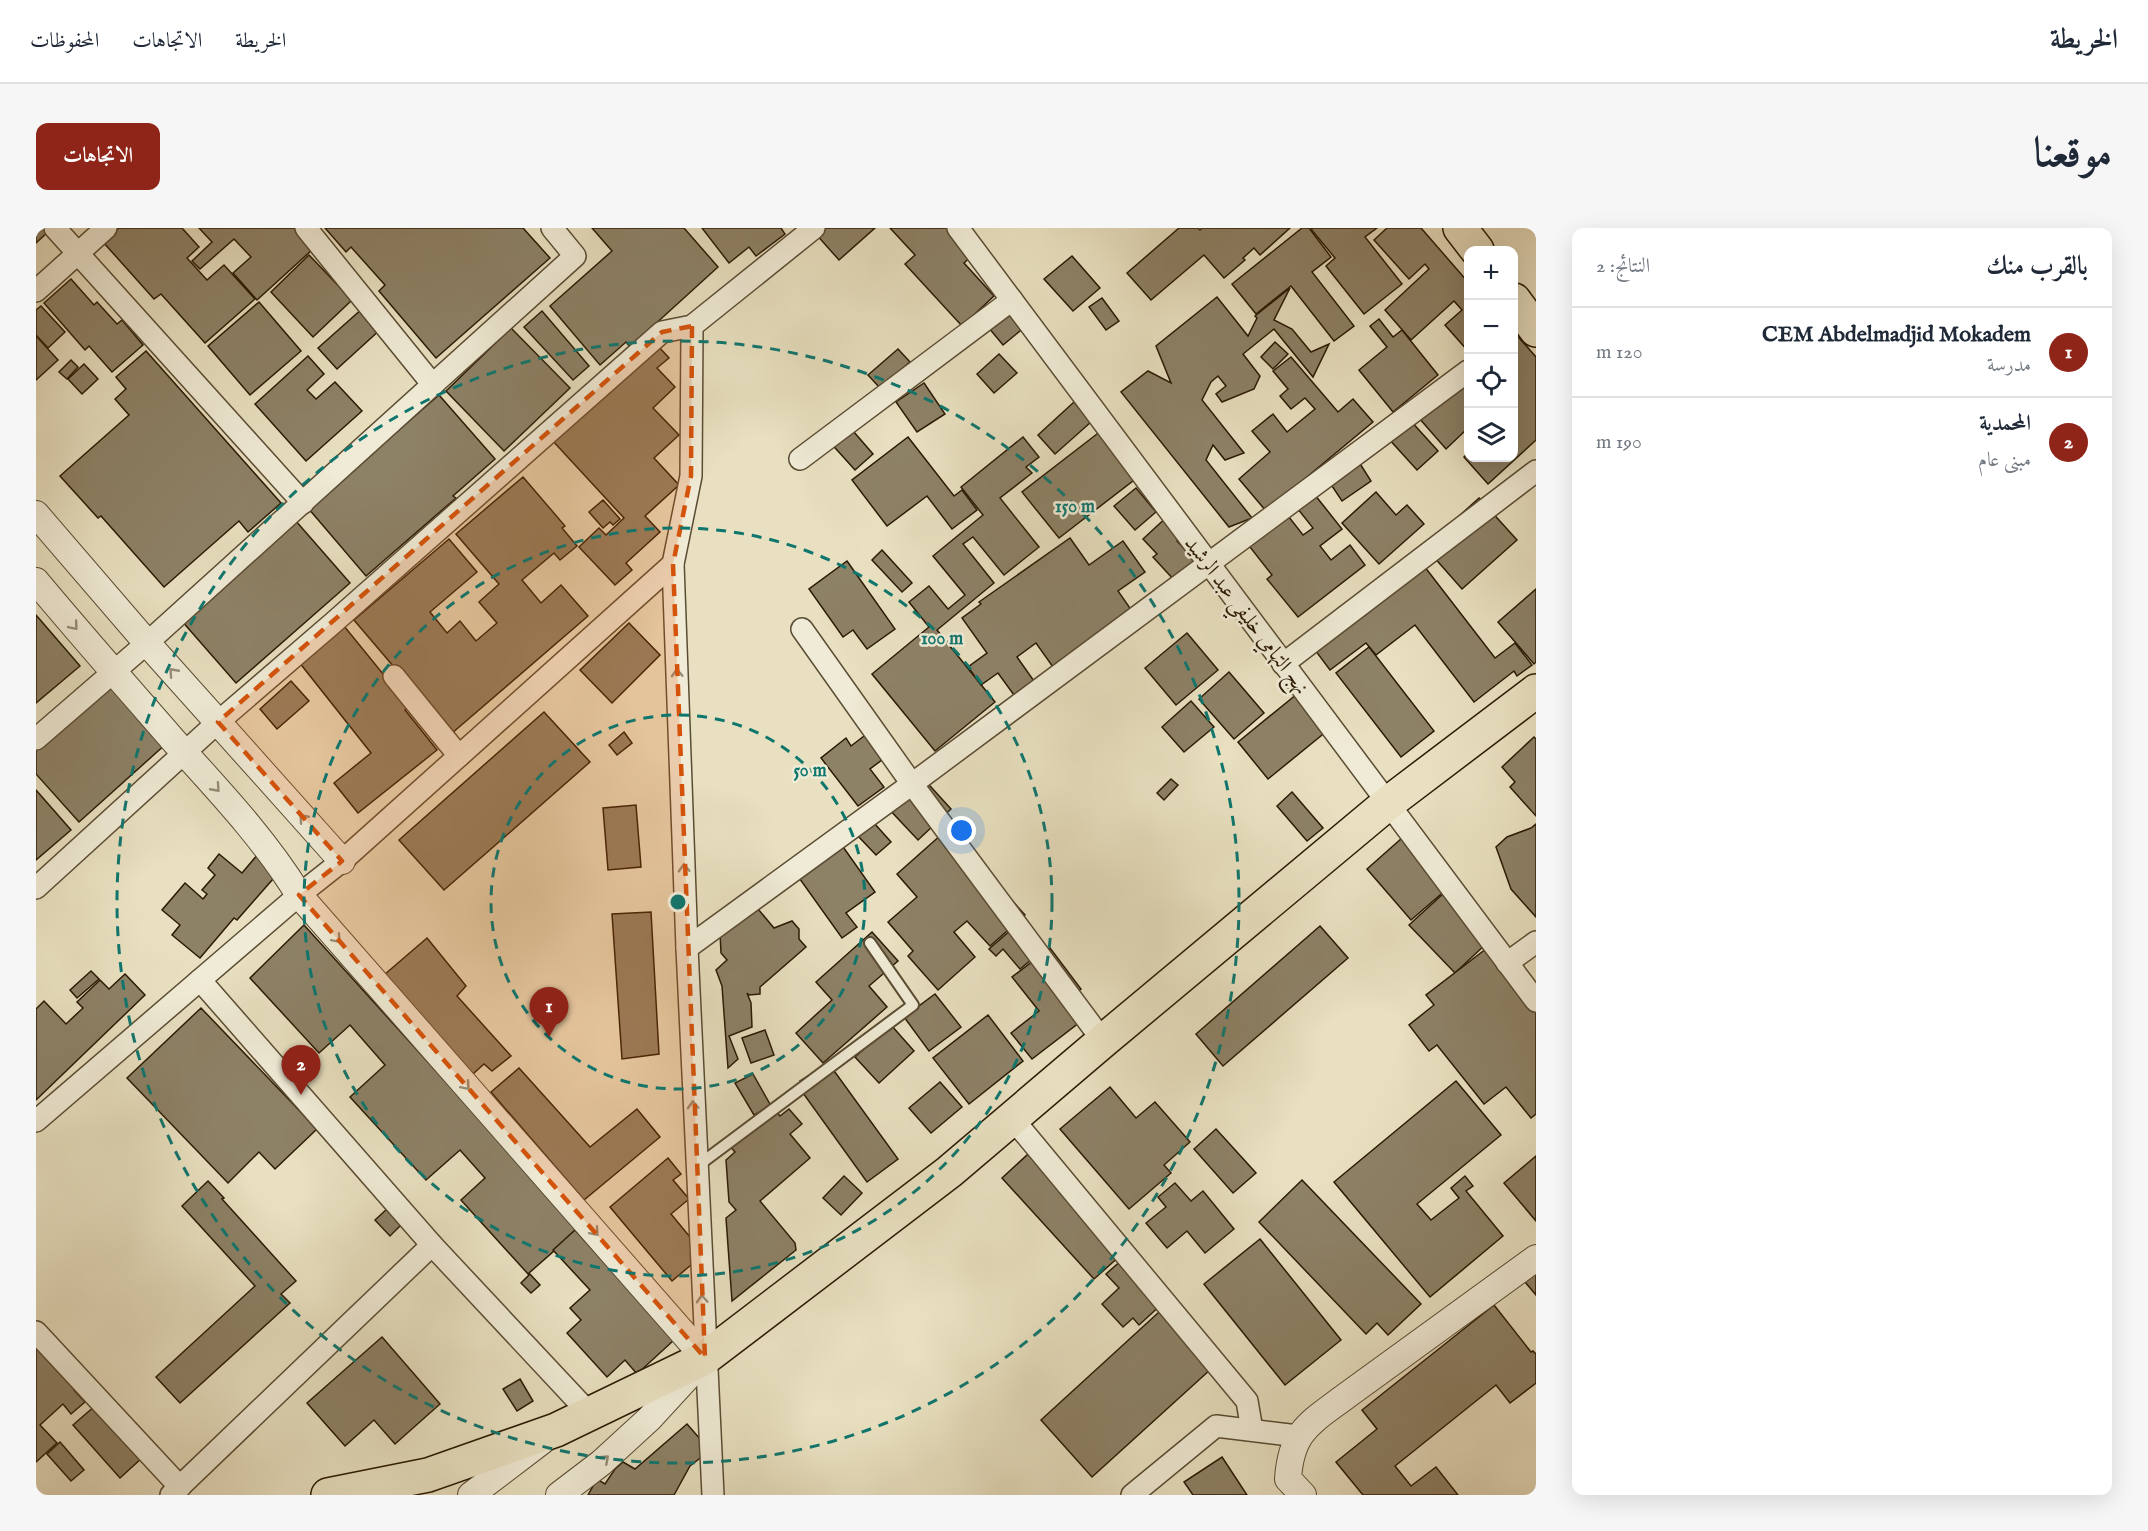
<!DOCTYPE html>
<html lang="ar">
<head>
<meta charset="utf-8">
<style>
	:root { --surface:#fff; --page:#f6f6f7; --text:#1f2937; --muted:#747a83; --line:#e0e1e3; --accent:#8f2418 }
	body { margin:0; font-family:"IM FELL English",Amiri,serif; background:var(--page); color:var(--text); direction:rtl }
	.controls { position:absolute; right:18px; top:18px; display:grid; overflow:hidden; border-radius:12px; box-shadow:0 6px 24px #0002 }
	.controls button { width:54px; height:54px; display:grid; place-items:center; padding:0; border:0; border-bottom:2px solid var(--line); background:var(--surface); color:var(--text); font:30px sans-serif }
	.you { position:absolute; left:926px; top:603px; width:21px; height:21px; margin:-15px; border:4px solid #fff; border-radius:50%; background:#1a73e8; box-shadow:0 0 0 9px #1a73e833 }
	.badge { display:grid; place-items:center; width:39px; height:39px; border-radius:50%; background:var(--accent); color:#fff; font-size:20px; font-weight:700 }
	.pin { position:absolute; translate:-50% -50px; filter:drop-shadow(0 2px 3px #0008) }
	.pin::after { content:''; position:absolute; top:32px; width:21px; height:18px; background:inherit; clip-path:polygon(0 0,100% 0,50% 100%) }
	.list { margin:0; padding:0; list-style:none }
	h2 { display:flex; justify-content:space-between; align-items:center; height:78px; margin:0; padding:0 24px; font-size:26px }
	h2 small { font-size:20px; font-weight:400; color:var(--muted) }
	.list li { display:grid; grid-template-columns:39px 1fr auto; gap:18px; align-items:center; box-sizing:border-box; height:90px; padding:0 24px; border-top:2px solid var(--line) }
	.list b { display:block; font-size:22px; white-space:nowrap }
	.list p { margin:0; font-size:20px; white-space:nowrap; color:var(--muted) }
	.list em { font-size:20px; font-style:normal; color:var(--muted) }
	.icon { flex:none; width:33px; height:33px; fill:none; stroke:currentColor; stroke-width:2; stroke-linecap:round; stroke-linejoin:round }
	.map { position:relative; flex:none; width:1500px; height:1267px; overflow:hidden; direction:ltr; border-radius:12px }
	header { display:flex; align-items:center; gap:36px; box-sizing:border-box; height:84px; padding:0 30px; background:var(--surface); border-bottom:2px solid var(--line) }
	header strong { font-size:28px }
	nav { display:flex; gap:33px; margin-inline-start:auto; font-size:21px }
	.intro { display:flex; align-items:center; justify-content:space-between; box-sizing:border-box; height:144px; padding:0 36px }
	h1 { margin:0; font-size:42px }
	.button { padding:15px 27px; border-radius:12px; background:var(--accent); color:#fff; font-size:21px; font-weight:700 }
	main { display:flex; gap:36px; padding:0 36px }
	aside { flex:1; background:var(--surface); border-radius:12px; box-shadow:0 6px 24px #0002 }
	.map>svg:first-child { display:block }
	.building { fill:#8d8166; stroke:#2a1a04; stroke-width:1.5 }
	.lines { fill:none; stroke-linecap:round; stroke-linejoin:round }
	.service-casing { stroke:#5a4c33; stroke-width:14 }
	.minor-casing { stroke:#5a4c33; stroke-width:24 }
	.tertiary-casing { stroke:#5a4c33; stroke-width:28 }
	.primary-casing { stroke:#2a1a04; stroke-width:36 }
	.service { stroke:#f0ebd6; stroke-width:10 }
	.minor { stroke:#f0ebd6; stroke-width:21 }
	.tertiary { stroke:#f0ebd6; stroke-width:26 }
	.primary { stroke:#e8e0c0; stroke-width:33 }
	.oneway { stroke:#978d78 }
	.marked { fill:#d5530b; fill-opacity:0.2; stroke:#d5530b; stroke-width:4.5; stroke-dasharray:12 8; stroke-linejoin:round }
	.ring { fill:none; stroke:#0f766e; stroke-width:3; stroke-dasharray:10 8 }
	.labels { text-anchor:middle; stroke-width:5; stroke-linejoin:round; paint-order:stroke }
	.street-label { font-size:21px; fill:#2a1a04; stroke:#f0ebd6 }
	.centre { fill:#0f766e; stroke:#f0ebd6; stroke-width:3 }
	.ring-label { font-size:18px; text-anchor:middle; font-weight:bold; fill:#0f766e; stroke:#f0ebd6; stroke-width:5; stroke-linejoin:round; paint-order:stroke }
</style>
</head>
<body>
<header>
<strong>الخريطة</strong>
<nav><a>الخريطة</a><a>الاتجاهات</a><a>المحفوظات</a></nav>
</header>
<div class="intro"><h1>موقعنا</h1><a class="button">الاتجاهات</a></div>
<main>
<aside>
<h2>بالقرب منك<small>النتائج: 2</small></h2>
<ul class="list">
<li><span class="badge">1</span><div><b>CEM Abdelmadjid Mokadem</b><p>مدرسة</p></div><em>120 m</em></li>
<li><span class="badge">2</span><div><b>المحمدية</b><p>مبنى عام</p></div><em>190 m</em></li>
</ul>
</aside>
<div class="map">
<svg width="1500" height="1267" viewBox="0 0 1500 1267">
	<rect width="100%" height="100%" fill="#e8e0c0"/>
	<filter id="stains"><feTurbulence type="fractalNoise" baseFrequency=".00333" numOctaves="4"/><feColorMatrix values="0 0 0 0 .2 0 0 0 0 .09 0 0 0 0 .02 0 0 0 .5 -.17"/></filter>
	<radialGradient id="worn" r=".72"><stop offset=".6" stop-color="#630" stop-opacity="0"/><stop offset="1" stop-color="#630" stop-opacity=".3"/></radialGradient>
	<g class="building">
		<polygon points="0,0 8,0 12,4 0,15"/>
		<polygon points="83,0 146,0 163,19 151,30 171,52 188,37 219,71 169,115 125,66 118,71 67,14"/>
		<polygon points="163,0 258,0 277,21 221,72 197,45 215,29 198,11 164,41 156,33 176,14"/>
		<polygon points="289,0 487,0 514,30 400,130 343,63 349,57 315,19 310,24"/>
		<polygon points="556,0 648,0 682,39 594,119 590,114 564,137 514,78 576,23"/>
		<polygon points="666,0 745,0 749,6 720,28 713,19 693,35"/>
		<polygon points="784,0 839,0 803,32 779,5"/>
		<polygon points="854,0 926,0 944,20 928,35 958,68 926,98 869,36 879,27"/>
		<polygon points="1143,0 1162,0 1164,2 1166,0 1254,0 1224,27 1218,20 1207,30 1209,32 1188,50 1168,27 1115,72 1091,45"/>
		<polygon points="1266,0 1273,0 1295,29 1276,44 1318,98 1298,113 1255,58 1220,86 1196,56"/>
		<polygon points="1277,0 1341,0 1329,9 1366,56 1328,86 1290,38 1299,30 1275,1"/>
		<polygon points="1351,0 1385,0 1432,54 1432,123 1409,97 1426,82 1418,73 1375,112 1349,82 1393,41 1389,36 1373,51 1338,12"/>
		<polygon points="273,27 316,72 277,109 235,64"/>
		<polygon points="1036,28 1064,60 1037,83 1008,51"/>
		<polygon points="35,51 58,77 61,74 81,96 86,92 107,117 76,144 53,118 49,122 8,75"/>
		<polygon points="1254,60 1238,92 1256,101 1275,124 1293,116 1277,149 1238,101 1207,126 1224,148 1218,161 1186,174 1180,166 1190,158 1182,148 1175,154 1166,172 1208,225 1189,232 1177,217 1170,232 1216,290 1193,299 1085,164 1112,143 1135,155 1120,118 1181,69 1212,108 1221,90 1219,88"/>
		<polygon points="1066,70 1083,93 1070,102 1053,79"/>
		<polygon points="223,74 265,123 214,167 172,118"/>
		<polygon points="970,75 990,98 967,117 948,94"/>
		<polygon points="5,78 29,104 12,120 0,107 0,82"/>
		<polygon points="327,80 346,100 301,141 282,120"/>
		<polygon points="506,83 553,138 537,152 488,99"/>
		<polygon points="1343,91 1357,109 1366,102 1402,147 1357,184 1323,142 1351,119 1334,98"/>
		<polygon points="475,100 534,160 468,223 410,163"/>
		<polygon points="1478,104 1500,129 1500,212 1452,256 1428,229 1432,225 1432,230 1478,230"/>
		<polygon points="0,108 22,132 0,152"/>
		<polygon points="1239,114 1252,126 1237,141 1225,129"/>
		<polygon points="622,118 633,130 621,140 639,159 617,180 643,207 618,230 643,257 609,288 624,304 590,335 596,342 579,357 543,319 563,300 570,307 588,290 516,212"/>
		<polygon points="862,121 874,134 844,160 832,147"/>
		<polygon points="110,123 245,275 212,304 203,293 128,359 65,288 62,290 24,248 93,187 79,171 90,161 80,149"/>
		<polygon points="963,126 981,145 958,165 941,146"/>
		<polygon points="272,128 288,146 271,162 280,171 299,154 326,183 270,233 219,176"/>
		<polygon points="1255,129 1302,184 1317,171 1337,194 1230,283 1203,251 1234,224 1216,203 1237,186 1251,204 1279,181 1269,170 1255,181 1244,168 1252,161 1237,143"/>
		<polygon points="35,132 42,139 31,151 23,144"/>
		<polygon points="48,136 62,151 46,166 32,151"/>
		<polygon points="1432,145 1432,200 1410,221 1383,190"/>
		<polygon points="888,155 909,186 881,204 860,174"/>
		<polygon points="403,167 459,231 417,268 420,270 330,348 272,280"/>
		<polygon points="1038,174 1055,194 1019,226 1002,207"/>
		<polygon points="1373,191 1402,223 1381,242 1352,210"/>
		<polygon points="811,196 837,226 819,242 792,212"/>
		<polygon points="1070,199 1102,249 1023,310 986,264"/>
		<polygon points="872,209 918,268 926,262 941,282 916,301 891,268 851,298 816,252"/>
		<polygon points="987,209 1003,229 990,239 996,245 964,270 1003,319 968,347 937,309 927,316 958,355 901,402 959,474 899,523 836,446 893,399 873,374 893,358 912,381 929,367 897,328 947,287 925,259"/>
		<polygon points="1321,231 1335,253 1306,273 1292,252"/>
		<polygon points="487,249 529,298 526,300 541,318 524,332 518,325 486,352 505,375 525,357 552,388 415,506 318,392 413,311 441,344 394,384 411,405 424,393 440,413 461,395 443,374 463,356 420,306"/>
		<polygon points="1100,260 1120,284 1099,302 1078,278"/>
		<polygon points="1275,262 1306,301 1284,318 1295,332 1314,317 1329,337 1262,389 1231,351 1236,347 1210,314 1249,284 1267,307 1277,300 1258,276"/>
		<polygon points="1340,264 1360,287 1371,277 1388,296 1343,336 1306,295"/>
		<polygon points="1443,270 1481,312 1426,361 1389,319"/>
		<polygon points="567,272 584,291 577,297 574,294 567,300 553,284"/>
		<polygon points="1134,286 1151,304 1141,313 1159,332 1138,352 1117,329 1121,326 1107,311"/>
		<polygon points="259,292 314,355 200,455 145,392"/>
		<polygon points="1034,310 1053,337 1087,313 1109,344 1082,363 1096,383 1017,439 1000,415 981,429 998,453 978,467 962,445 945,457 932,439 951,425 926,390 945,376 943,374"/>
		<polygon points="846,322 876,355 866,364 836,332"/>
		<polygon points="811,333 859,401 831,421 817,402 807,409 773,361"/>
		<polygon points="1385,334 1459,430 1479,415 1496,437 1481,448 1478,443 1438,474 1379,397 1340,427 1330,415 1294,442 1276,418"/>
		<polygon points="1500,361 1500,434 1498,436 1462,394"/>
		<polygon points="0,387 44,438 0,475"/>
		<polygon points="593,395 624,427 576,475 544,442"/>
		<polygon points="308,398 373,478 369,482 401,522 322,585 298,555 335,525 263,434"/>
		<polygon points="1151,405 1182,442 1140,477 1109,440"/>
		<polygon points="1333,419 1398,503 1365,529 1300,445"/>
		<polygon points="1193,444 1228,485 1198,511 1163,471"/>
		<polygon points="255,453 273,473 241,501 224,481"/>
		<polygon points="77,455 131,515 43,594 0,546 0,523"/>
		<polygon points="1261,466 1291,503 1232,551 1202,514"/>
		<polygon points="1155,473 1178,499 1148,524 1126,499"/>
		<polygon points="508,484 554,534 408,662 363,612"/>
		<polygon points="845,495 863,519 834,541 848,559 822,578 785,530 810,510 815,518"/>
		<polygon points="588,504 596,515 581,527 573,517"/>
		<polygon points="1498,509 1500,511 1500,588 1474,559 1479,554 1466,539"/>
		<polygon points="885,548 915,581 882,612 851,579"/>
		<polygon points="1135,551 1142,557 1128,572 1121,565"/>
		<polygon points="0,562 35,602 0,632"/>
		<polygon points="1256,564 1287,600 1271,613 1241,578"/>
		<polygon points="600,577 605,639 572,642 567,580"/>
		<polygon points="906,593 989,687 954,718 931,693 918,704 939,729 902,762 872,728 877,723 852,694 881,669 861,646 906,606"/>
		<polygon points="838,595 855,614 840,627 822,608"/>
		<polygon points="1500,596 1500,689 1475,661 1460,619 1471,609 1495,600"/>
		<polygon points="1366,610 1411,661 1375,692 1331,641"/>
		<polygon points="805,616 839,664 810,685 821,699 806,710 761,647"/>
		<polygon points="223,625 244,643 201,692 198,690 164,730 136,707 144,697 126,682 149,655 167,671 171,666 166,662 179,647 172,640 183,626 206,645"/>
		<polygon points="1408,665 1453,713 1419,745 1373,697"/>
		<polygon points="722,681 738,700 756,693 763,701 763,711 770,719 724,759 724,766 713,767 711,765 715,775 716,799 693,808 702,831 692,840 686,758 680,742 691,732 685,725 684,705 703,689"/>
		<polygon points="615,684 623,826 586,831 576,686"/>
		<polygon points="984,694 1008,721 984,741 967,721 960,728 953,721"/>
		<polygon points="268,697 543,1001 493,1045 504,1057 495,1065 485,1055 493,1047 425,972 449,950 424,922 390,952 314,869 349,837 314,797 283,825 214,750"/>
		<polygon points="1284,698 1312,730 1187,838 1160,806"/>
		<polygon points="836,704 862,733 833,758 851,779 787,835 760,805 796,772 780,754"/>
		<polygon points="391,710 430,758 421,768 475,828 456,843 448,836 437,846 348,747"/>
		<polygon points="1459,714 1500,767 1500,886 1495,890 1470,859 1448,876 1401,817 1393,823 1373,797 1398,777 1390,767"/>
		<polygon points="1014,720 1045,761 1029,773 1044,794 996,831 975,805 1003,783 976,749"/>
		<polygon points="55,743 63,751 41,770 34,762"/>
		<polygon points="89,746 109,767 0,872 0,781 8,773 30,796 47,780 41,774 64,752 73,761"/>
		<polygon points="899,766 925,799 893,823 868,789"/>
		<polygon points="165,780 281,901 239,941 223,924 192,955 91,850"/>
		<polygon points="952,787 987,833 933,876 897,830"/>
		<polygon points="855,797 878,823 843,855 819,829"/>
		<polygon points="729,802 738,827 715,835 706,810"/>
		<polygon points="483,840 554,919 601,881 624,909 548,972 455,864"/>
		<polygon points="796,840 862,931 831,954 767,865 771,863 764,853 772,848 777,854"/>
		<polygon points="717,846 735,878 718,887 699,855"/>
		<polygon points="1420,853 1465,907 1381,976 1395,992 1423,970 1415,960 1429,948 1437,958 1430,963 1467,1008 1394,1069 1298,954"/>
		<polygon points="904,854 926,879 895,905 873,880"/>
		<polygon points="1074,859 1100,890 1119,874 1154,914 1128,937 1135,945 1093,981 1024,901"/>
		<polygon points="735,877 744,888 753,881 766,896 754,906 774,930 724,973 759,1015 760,1022 696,1073 690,990 700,982 693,974 690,932 699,924 691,915"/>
		<polygon points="1180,901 1220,945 1197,965 1158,921"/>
		<polygon points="1003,916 1085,1027 1058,1051 966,950"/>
		<polygon points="1500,928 1500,993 1468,955"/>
		<polygon points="632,930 645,946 637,952 653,971 635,986 668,1026 636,1053 574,979"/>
		<polygon points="808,948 826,965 805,987 787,970"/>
		<polygon points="1266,952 1385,1076 1352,1107 1341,1095 1330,1106 1223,994"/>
		<polygon points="172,953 188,970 186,971 260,1053 245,1066 254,1075 144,1175 120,1149 219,1058 146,978"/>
		<polygon points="1139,955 1155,973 1167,963 1198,1001 1169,1025 1151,1003 1131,1020 1110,995 1130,979 1122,969"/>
		<polygon points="352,980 366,996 354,1008 339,992"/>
		<polygon points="539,1002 638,1112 601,1146 589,1132 571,1149 531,1105 545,1092 534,1080 554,1062 517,1022"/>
		<polygon points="1224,1011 1305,1112 1249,1157 1168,1056"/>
		<polygon points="1087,1031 1127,1075 1103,1097 1097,1090 1087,1099 1066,1076 1083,1060 1070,1046"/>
		<polygon points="1500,1045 1500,1067 1489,1054"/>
		<polygon points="1134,1074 1186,1131 1056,1249 1005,1192"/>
		<polygon points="1458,1077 1495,1124 1497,1123 1500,1126 1500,1155 1474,1175 1460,1157 1359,1238 1375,1258 1400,1239 1422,1267 1327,1267 1300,1234 1341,1201 1326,1182"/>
		<polygon points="0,1100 48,1153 38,1162 49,1174 35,1186 27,1176 4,1197 21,1215 0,1234"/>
		<polygon points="346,1109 404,1176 359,1216 338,1192 309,1218 271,1175"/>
		<polygon points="484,1151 497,1173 481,1183 467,1161"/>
		<polygon points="60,1177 107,1229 84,1250 37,1197"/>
		<polygon points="651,1196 672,1220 668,1227 654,1238 638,1267 552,1267 561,1251 569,1256 579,1241 587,1234 599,1241"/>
		<polygon points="24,1214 48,1242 35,1253 11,1226"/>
		<polygon points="1186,1229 1211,1267 1157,1267 1148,1254"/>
	</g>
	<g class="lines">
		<defs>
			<polyline id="service" points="660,939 877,777 834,715"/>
			<g id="minor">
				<polyline points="19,0 267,275"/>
				<polyline points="270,0 397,157"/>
				<polyline points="922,0 1500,773"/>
				<polyline points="0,63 70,0"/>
				<polyline points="656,98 655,248 637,336 651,720 677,1267"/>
				<polyline points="764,231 976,72"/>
				<polyline points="766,401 876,556 1067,813"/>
				<polyline points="1247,436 1500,243"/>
				<polyline points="358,448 423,528"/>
				<polyline points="0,511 111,415 539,28 516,0"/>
				<polyline points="0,660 182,494 297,395 626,104 656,98 778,0"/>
				<polyline points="651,720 876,556 1432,143"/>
				<polyline points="1471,735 1500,714"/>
				<polyline points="164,752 396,1017 554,1186"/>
				<polyline points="976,890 1211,1173 1216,1202"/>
				<polyline points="0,893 263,667 306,633 637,336"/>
				<polyline points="0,1104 144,1259"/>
				<polyline points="135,1267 396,1017"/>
				<polyline points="1096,1267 1180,1198 1262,1208"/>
			</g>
			<g id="tertiary">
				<polyline points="0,286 111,415 306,633"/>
				<path d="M0,353c45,54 91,106 137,159 45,50 91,98 126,155l406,463 -56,61 -48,44 -42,32"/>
				<polyline points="435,1267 506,1213"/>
				<path d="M1267,1267l-15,-16c3,-48 22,-56 58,-83l190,-138"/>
			</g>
			<g id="primary">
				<polyline points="1424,0 1441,22"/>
				<polyline points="1478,72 1500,102"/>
				<polyline points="292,1267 392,1247 520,1202 669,1130 913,944 1067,813 1351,576 1500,463"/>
			</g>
		</defs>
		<use href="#service" class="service-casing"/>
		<use href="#minor" class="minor-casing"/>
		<use href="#tertiary" class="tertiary-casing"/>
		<use href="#primary" class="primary-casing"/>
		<use href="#service" class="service"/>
		<use href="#minor" class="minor"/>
		<use href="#tertiary" class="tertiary"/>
		<use href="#primary" class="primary"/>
	</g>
	<defs><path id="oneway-chevron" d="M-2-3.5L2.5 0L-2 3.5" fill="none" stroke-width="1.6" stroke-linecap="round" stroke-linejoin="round" transform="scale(1.5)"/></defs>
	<g class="oneway">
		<use href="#oneway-chevron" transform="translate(38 398) rotate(50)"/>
		<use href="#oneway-chevron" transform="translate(137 444) rotate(-132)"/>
		<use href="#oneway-chevron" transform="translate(641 445) rotate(-92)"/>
		<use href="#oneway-chevron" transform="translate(180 560) rotate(48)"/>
		<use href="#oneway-chevron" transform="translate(267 590) rotate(-132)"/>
		<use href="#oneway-chevron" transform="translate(648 640) rotate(-92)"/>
		<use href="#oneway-chevron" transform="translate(301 711) rotate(49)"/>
		<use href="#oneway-chevron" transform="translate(430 858) rotate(49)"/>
		<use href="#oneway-chevron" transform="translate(657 877) rotate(-93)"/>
		<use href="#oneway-chevron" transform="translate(559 1004) rotate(49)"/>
		<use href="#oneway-chevron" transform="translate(666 1071) rotate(-93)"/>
		<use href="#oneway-chevron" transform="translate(569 1231) rotate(-42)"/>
	</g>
	<path class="marked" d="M656,98l-1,150 -18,88 32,794 -406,-463 43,-34 -124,-139 444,-390z"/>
	<g class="ring">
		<circle cx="642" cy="674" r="187"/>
		<circle cx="642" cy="674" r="374"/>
		<circle cx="642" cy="674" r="561"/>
	</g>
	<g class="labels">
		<g class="street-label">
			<text transform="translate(1211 387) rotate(53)" y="7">نهج التهامي خليفي عبد الرشيد</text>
		</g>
	</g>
	<circle cx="642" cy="674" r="9" class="centre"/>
	<g class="ring-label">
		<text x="1039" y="284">150 m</text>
		<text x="906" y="416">100 m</text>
		<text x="774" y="548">50 m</text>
	</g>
	<rect width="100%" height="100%" filter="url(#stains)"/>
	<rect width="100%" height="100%" fill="url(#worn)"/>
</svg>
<div class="controls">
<button>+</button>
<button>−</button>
<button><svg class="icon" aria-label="locate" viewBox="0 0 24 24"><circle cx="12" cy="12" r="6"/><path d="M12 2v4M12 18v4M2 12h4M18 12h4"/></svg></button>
<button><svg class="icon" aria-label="layers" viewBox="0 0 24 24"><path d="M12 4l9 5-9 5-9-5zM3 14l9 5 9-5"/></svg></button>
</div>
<div class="you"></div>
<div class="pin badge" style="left:513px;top:809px">1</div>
<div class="pin badge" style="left:265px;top:867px">2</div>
</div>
</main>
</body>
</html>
